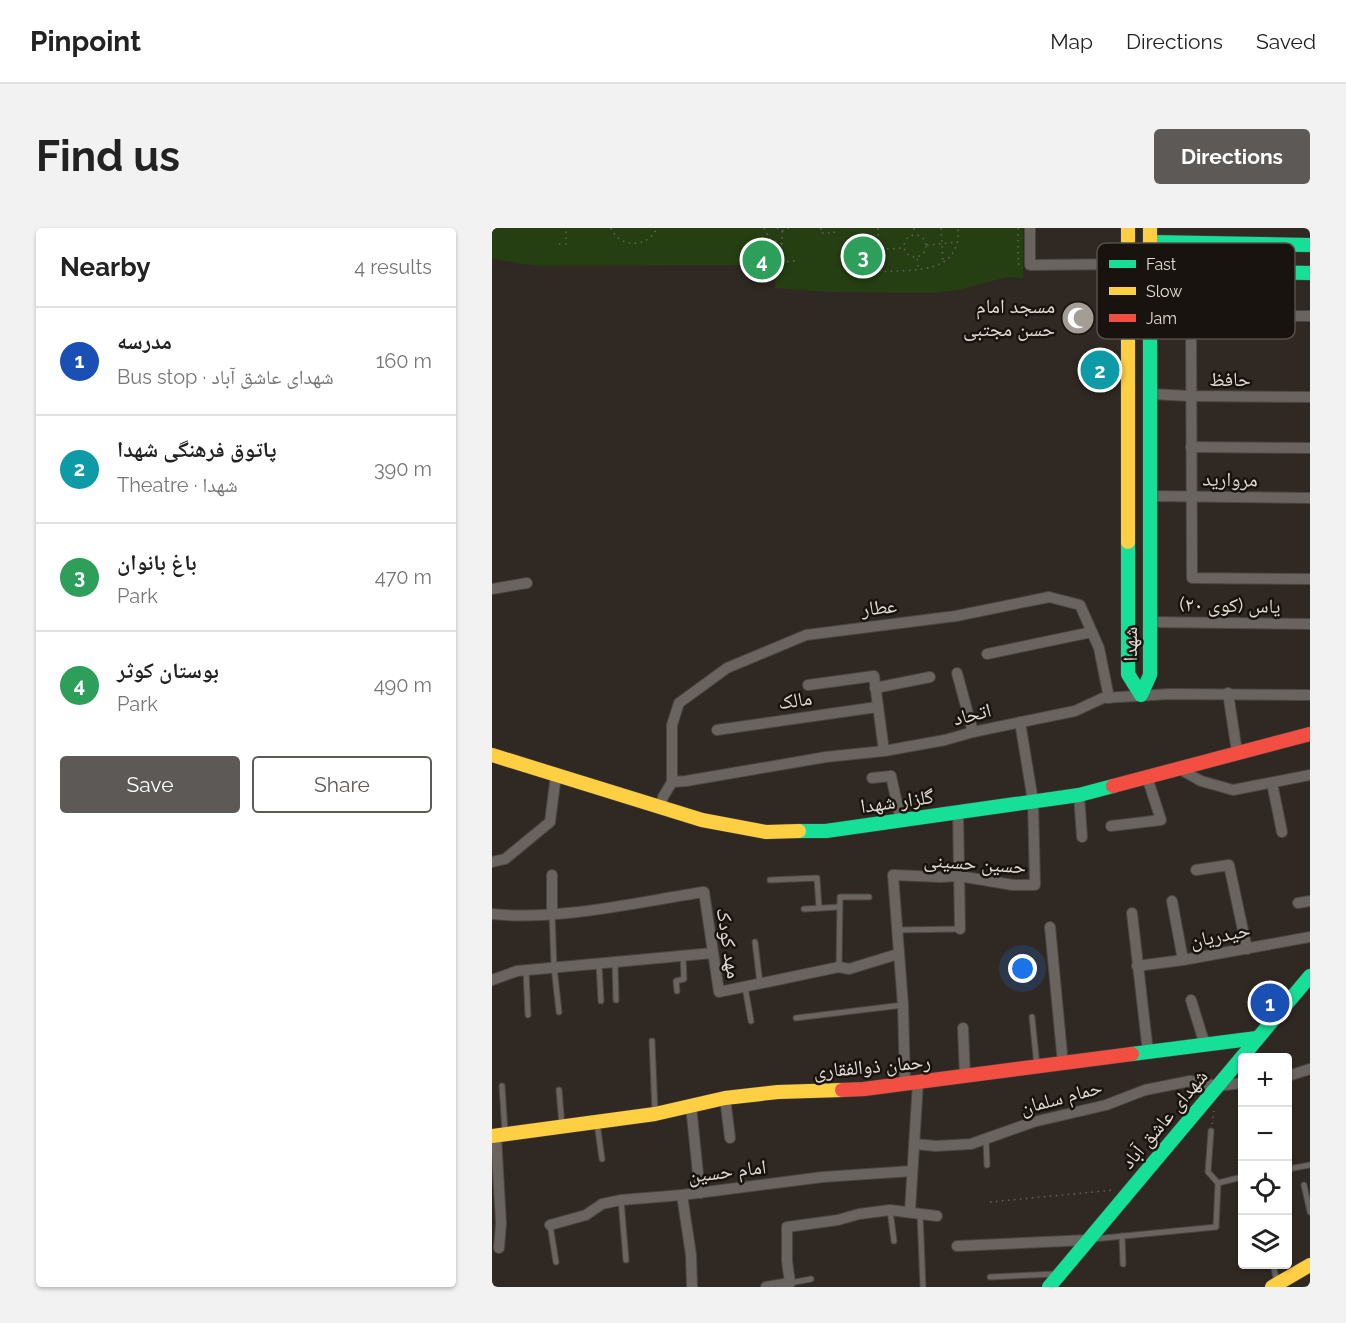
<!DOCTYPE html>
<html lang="en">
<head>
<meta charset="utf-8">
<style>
	:root { --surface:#fff; --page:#f2f2f2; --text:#222; --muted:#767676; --line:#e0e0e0; --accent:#5c5956 }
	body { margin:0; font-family:Raleway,"Noto Naskh Arabic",sans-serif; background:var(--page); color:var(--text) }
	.controls { position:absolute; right:18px; bottom:18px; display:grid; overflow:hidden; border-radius:6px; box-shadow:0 2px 4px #0004 }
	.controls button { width:54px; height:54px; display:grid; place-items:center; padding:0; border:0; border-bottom:2px solid var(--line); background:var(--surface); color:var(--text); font:30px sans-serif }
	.you { position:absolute; left:531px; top:741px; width:21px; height:21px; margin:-15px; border:4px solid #fff; border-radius:50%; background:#1a73e8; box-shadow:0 0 0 9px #1a73e833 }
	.badge { display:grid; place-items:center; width:39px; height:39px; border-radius:50%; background:var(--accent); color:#fff; font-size:20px; font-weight:700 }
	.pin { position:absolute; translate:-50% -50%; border:3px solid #fff; box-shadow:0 2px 6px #0006 }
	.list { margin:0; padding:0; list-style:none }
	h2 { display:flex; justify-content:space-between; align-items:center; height:78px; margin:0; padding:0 24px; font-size:26px }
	h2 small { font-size:20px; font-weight:400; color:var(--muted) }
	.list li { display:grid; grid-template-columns:39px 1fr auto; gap:18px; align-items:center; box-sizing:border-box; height:108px; padding:0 24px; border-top:2px solid var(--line) }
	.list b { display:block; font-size:22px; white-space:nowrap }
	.list p { margin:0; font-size:20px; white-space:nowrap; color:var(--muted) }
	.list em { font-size:20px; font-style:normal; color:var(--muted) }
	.actions { display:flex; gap:12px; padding:18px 24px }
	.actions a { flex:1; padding:14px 0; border:2px solid var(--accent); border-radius:6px; text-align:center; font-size:21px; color:var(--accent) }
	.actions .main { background:var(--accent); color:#fff }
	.icon { flex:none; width:33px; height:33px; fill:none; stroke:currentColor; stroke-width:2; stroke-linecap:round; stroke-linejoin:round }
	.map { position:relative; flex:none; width:818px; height:1059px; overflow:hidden; border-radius:6px }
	header { display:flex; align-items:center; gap:36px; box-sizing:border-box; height:84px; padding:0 30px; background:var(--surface); border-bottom:2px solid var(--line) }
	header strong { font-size:28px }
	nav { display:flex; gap:33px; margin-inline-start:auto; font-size:21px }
	.intro { display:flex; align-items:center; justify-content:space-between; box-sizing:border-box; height:144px; padding:0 36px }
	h1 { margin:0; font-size:42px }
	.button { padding:15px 27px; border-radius:6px; background:var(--accent); color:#fff; font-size:21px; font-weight:700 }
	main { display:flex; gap:36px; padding:0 36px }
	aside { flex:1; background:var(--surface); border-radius:6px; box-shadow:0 2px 4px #0004 }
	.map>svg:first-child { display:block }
	.green { fill:#263f12 }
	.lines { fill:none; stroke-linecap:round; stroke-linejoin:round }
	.lane-casing { stroke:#4b4640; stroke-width:7 }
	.street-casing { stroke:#4b4640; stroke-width:12 }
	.fast-casing { stroke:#4b4640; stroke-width:15 }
	.slow-casing { stroke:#4b4640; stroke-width:15 }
	.jam-casing { stroke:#4b4640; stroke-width:15 }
	.path { stroke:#67635e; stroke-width:1.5; stroke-dasharray:1.5 4.5; stroke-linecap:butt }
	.lane { stroke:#69645f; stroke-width:5 }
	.street { stroke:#69645f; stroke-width:10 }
	.fast { stroke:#16e098; stroke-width:14 }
	.slow { stroke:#ffcf43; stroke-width:14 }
	.jam { stroke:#f24e42; stroke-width:14 }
	.labels { text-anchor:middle; stroke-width:5; stroke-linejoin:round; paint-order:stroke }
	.poi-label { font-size:20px; fill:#e2dbd3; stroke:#18130e; text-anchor:end }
	.street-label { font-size:20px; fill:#e2dbd3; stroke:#18130e }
	.key { fill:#18130e; stroke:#554f49; stroke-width:1.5 }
	.key-label { font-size:16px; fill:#e2dbd3 }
</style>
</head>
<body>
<header>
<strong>Pinpoint</strong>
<nav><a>Map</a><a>Directions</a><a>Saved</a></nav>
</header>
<div class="intro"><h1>Find us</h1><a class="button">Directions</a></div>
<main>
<aside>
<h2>Nearby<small>4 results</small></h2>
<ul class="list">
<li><span class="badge" style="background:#1a4fb4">1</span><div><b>مدرسه</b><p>Bus stop · شهدای عاشق آباد</p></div><em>160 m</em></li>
<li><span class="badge" style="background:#0f9aa8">2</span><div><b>پاتوق فرهنگی شهدا</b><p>Theatre · شهدا</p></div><em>390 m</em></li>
<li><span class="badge" style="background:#2e9e5b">3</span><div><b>باغ بانوان</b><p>Park</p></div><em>470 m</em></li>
<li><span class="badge" style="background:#2e9e5b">4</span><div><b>بوستان کوثر</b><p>Park</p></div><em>490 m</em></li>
</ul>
<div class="actions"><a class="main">Save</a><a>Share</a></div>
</aside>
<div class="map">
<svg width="818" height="1059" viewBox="0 0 818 1059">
	<rect width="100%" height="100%" fill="#302923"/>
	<polygon class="green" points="0,0 531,0 531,50 515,49 471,61 443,65 336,64 283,60 282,37 47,38 0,31"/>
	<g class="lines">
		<defs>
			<g id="lane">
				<polyline points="278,652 325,650 327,680"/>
				<polyline points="312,681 347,679"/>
				<polyline points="60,686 62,739 67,784"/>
				<polyline points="405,702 468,701"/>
				<polyline points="263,714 268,756"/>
				<polyline points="123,734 124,772"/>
				<polyline points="107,736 109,773"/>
				<polyline points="347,739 348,669 377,669"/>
				<polyline points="34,742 36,787"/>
				<polyline points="253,759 259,793"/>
				<polyline points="185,763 184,753 192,751 191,727"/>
				<polyline points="540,789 545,838"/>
				<polyline points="304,790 411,777"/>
				<polyline points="160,813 163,884"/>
				<polyline points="10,858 13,904"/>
				<polyline points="67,862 70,898"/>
				<polyline points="105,895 110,931"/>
				<polyline points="719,903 716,944 726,955"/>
				<polyline points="494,911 495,937"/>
				<polyline points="796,941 818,937"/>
				<polyline points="812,957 818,984"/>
				<polyline points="129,972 134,1032"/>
				<polyline points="398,982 402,1013"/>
				<polyline points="428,986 431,1059"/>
				<polyline points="58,997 64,1034"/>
				<polyline points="630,1008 631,1036"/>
				<polyline points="601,1011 724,999 726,955 750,949"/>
				<polyline points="781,1036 785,1054"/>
				<polyline points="498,1049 563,1046"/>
				<polyline points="298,1055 319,1051"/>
			</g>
			<g id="street">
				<polyline points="538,0 538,37 636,36"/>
				<polyline points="818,88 699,88 700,350 818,351"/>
				<polyline points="658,166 698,168 818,169"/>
				<polyline points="699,219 818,220"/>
				<polyline points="658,268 818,270"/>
				<polyline points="0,361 35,355"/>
				<polyline points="658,394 818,396"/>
				<polyline points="495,426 600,404"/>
				<polyline points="465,445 481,504"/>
				<polyline points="316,457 382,448 392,523"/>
				<polyline points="383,460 438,449"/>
				<polyline points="736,465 745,524"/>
				<polyline points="225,502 385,479"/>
				<polyline points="686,540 709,553 741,562 818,547"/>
				<polyline points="380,550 399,548 409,593"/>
				<polyline points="180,554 180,497 187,475 235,440 314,407 464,388 557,369 588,377 607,420 617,470"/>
				<polyline points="780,555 790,604"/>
				<polyline points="587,567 590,609"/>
				<polyline points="168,580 171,569 180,554 194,553 334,529 392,523 453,512 481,504 583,483 611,470 678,466 818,467"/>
				<polyline points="466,585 468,701"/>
				<polyline points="619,598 669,592 655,549"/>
				<polyline points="0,634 13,631 58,594 64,547"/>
				<polyline points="704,642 737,637 755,721"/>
				<polyline points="680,673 691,732"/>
				<polyline points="806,675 818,673"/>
				<polyline points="640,685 656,824"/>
				<path d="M0,686c67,7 145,-12 212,-22l15,100 120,-25 10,2 49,-15"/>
				<polyline points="60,686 60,647"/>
				<polyline points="558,699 571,836"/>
				<polyline points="645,738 691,732 818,709"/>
				<polyline points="0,752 25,743 221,725"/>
				<polyline points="699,772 713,817"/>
				<polyline points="471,800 473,849"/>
				<polyline points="796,848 818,841"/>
				<polyline points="413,856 411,777 401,647 449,649 467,648 521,657 543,657 541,573 528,494"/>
				<polyline points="233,870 238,910"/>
				<polyline points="199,878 208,965"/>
				<polyline points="4,908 9,995 7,1020"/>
				<polyline points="422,916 444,918 479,916 541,894 614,877 653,862 698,853 725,858 750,855"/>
				<polyline points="190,967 199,1027 200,1059"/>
				<polyline points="418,983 426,854"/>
				<polyline points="58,997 94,987 110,976 129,972 190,967 331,949 420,943"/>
				<polyline points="465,1018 596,1012"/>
				<polyline points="274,1059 298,1055 295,1033 295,999 346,992 367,986 398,982 445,988"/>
			</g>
			<g id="fast">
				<polyline points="658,14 818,17"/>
				<polyline points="658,42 818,45"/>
				<polyline points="636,314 636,446 649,467 658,447 658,99"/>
				<polyline points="307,603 334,603 587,567 621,558"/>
				<polyline points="640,826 765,810"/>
				<polyline points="557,1059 818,748"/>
			</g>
			<g id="slow">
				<polyline points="636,0 636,314"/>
				<polyline points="658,0 658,99"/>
				<polyline points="0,527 210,592 274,604 307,603"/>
				<polyline points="0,908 163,886 233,870 286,864 350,862"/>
				<polyline points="780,1059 818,1037"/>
			</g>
			<g id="jam">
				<polyline points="621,558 818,506"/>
				<polyline points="350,862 372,861 640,826"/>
			</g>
		</defs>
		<use href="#lane" class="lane-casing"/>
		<use href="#street" class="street-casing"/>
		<use href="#fast" class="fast-casing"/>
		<use href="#slow" class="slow-casing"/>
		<use href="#jam" class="jam-casing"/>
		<g class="path">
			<path d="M119,0c9,21 37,20 46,0"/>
			<polyline points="272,0 278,11 290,16"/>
			<polyline points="285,0 290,3 297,0"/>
			<polyline points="329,0 329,5 342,5 342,0"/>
			<path d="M386,0l3,44c34,-3 80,3 77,-44"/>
			<polyline points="422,0 422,6"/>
			<polyline points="449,0 451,35"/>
			<polyline points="526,0 526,36 528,36"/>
			<polyline points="290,3 290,34 303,33"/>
			<circle cx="423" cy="18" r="11"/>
			<polyline points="67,16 74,16 74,0"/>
			<polyline points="435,17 466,14"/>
			<polyline points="389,21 411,20"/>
			<polyline points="425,31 426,40"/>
			<polyline points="720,896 722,883"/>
			<polyline points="498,974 622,962"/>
		</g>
		<use href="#lane" class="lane"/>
		<use href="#street" class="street"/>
		<use href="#fast" class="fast"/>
		<use href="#slow" class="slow"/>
		<use href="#jam" class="jam"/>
	</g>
	<defs>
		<symbol id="mosque-disc" viewBox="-11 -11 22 22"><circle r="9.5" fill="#a49d95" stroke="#18130e"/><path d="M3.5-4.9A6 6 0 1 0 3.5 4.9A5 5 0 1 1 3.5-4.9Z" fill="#fff"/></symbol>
	</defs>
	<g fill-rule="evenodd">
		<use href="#mosque-disc" x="567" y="71" width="38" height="38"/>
	</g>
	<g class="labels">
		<g class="poi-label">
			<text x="563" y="85">مسجد امام<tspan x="563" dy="23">حسن مجتبی</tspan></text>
		</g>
		<g class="street-label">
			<text x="738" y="158">حافظ</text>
			<text transform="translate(738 251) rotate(1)" y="7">مروارید</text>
			<text transform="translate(738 377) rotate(1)" y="7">یاس (کوی ۲۰)</text>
			<text transform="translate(387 379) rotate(-6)" y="7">عطار</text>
			<text transform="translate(638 416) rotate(-90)" y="7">شهدا</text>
			<text transform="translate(303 472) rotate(-8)" y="7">مالک</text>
			<text transform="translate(480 486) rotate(-14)" y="7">اتحاد</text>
			<text transform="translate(405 573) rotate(-8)" y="7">گلزار شهدا</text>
			<text transform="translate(483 635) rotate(4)" y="7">حسین حسینی</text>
			<text transform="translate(728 707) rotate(-11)" y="7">حیدریان</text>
			<text transform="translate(237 715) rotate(81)" y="7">مهد کودک</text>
			<text transform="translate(380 838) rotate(-5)" y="7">رحمان ذوالفقاری</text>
			<text transform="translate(569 869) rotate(-15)" y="7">حمام سلمان</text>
			<text transform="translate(672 891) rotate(-50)" y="7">شهدای عاشق آباد</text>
			<text transform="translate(235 943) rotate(-7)" y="7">امام حسین</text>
		</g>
	</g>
	<rect x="605" y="15" width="198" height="96" rx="9" class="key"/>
	<rect x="617" y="32" width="27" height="8" fill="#16e098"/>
	<rect x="617" y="59" width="27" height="8" fill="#ffcf43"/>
	<rect x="617" y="86" width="27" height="8" fill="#f24e42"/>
	<g class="key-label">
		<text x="654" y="42">Fast</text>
		<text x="654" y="69">Slow</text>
		<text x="654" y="96">Jam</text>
	</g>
</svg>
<div class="controls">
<button>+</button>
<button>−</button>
<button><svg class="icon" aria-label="locate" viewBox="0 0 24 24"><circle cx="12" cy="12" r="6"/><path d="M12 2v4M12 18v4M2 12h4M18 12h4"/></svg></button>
<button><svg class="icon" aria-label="layers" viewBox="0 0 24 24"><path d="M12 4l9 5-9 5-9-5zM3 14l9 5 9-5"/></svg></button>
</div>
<div class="you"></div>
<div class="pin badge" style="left:778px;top:775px;background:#1a4fb4">1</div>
<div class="pin badge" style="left:608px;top:142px;background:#0f9aa8">2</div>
<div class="pin badge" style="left:371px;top:28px;background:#2e9e5b">3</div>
<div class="pin badge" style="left:270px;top:32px;background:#2e9e5b">4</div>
</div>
</main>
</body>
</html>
